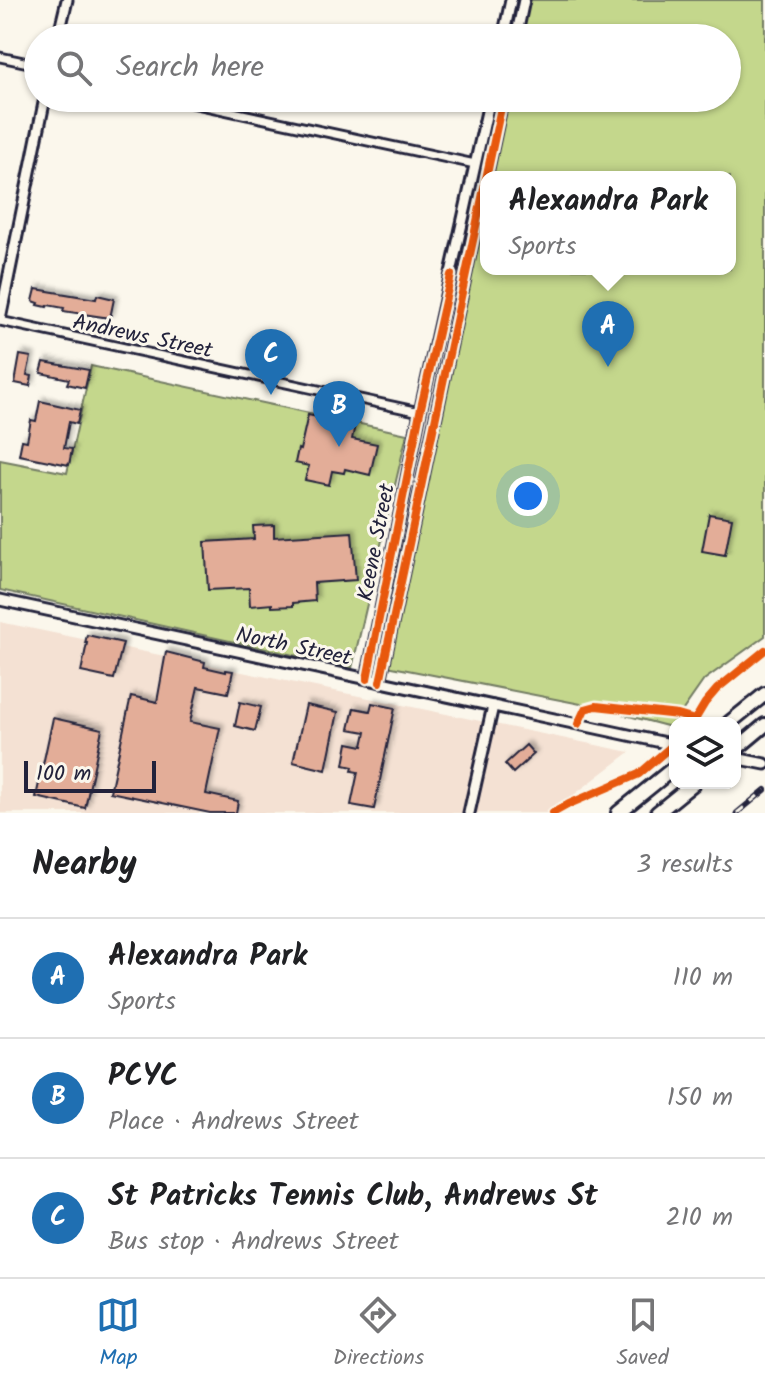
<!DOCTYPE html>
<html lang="en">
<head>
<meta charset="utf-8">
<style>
	:root { --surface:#fff; --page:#f2f2f2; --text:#202124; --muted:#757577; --line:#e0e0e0; --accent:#1f6fb2 }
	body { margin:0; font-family:Kalam,sans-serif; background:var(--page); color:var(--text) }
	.controls { position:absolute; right:24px; bottom:24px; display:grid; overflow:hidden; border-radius:16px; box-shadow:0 2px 6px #0004 }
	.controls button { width:72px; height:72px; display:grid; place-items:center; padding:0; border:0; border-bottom:2px solid var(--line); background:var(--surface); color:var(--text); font:40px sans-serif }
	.scale { position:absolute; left:24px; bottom:20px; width:132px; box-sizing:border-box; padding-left:8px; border:4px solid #22223b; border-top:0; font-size:22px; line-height:28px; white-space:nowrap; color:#22223b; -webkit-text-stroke:6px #fbf7ec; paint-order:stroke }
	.you { position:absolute; left:528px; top:496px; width:28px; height:28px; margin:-20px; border:6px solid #fff; border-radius:50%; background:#1a73e8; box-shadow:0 0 0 12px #1a73e833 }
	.badge { display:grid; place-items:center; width:52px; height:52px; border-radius:50%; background:var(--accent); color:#fff; font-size:26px; font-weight:700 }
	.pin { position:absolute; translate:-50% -66px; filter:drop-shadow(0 2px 4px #0008) }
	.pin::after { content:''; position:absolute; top:42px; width:28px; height:24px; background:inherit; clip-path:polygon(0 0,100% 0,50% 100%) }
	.popup { position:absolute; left:480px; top:171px; width:256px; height:104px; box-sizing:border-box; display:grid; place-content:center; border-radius:16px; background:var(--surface); filter:drop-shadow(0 2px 6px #0005); font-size:26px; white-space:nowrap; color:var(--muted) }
	.popup b { font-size:30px; color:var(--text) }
	.popup::after { content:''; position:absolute; left:50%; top:100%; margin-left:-16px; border:16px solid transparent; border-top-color:var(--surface) }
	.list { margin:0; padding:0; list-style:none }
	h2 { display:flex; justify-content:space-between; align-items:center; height:104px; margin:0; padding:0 32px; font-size:34px }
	h2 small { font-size:26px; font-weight:400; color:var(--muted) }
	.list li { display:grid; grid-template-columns:52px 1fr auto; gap:24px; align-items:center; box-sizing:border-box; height:120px; padding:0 32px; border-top:2px solid var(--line) }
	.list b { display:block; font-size:30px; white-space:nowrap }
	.list p { margin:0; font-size:26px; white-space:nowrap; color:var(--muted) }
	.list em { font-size:26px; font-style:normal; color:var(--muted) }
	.icon { flex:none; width:44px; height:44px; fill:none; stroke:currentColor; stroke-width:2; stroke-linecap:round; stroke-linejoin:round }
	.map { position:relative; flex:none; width:765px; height:813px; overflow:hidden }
	.search { position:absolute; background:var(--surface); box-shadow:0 2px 6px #0004; left:24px; right:24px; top:24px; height:88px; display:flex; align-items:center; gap:20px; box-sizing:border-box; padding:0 28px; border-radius:44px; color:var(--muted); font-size:30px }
	.sheet { height:464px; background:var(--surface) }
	nav { display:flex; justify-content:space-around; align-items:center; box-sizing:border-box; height:112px; border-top:2px solid var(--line); background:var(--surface); font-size:22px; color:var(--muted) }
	nav a { display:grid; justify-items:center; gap:4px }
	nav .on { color:var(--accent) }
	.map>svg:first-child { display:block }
	.built { fill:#f4e1d3 }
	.green { fill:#c4d78c; stroke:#737c64; stroke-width:2 }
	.building { fill:#e3ad98; stroke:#22223b; stroke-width:2; filter:url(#shadow) }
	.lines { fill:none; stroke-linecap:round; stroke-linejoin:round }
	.minor-casing { stroke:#22223b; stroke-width:13 }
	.tertiary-casing { stroke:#22223b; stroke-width:15 }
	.motorway-casing { stroke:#22223b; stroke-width:18 }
	.minor { stroke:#fbf7ec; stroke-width:7 }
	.tertiary { stroke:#fbf7ec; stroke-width:9 }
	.motorway { stroke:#fbf7ec; stroke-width:12 }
	.rail-casing { stroke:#22223b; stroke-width:6 }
	.rail { stroke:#fbf7ec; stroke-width:3; stroke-dasharray:9; stroke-linecap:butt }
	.cycleway-casing { stroke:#fbf7ec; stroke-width:13 }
	.cycleway { stroke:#e8590c; stroke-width:8 }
	.labels { text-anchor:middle; stroke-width:6; stroke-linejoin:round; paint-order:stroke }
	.street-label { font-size:22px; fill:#22223b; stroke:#fbf7ec }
</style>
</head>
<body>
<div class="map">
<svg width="765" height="813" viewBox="0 0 765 813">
	<defs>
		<filter id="shadow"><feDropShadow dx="3.5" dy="-3.5" stdDeviation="2" flood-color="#0004"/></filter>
	</defs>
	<rect width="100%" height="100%" fill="#fbf7ec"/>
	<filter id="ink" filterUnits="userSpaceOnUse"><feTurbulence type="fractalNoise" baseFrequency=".0125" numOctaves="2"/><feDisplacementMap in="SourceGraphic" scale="16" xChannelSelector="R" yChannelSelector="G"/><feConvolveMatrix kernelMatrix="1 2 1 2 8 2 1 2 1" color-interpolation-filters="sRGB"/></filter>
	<g filter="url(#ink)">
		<polygon class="built" points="0,622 630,752 550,813 0,813"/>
		<g class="green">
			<polygon points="530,0 765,0 765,636 704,680 671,727 591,706 387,666 486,204 486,269 730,269 730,177 492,177 509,98 727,98 727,38 521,38"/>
			<polygon points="91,366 407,434 352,668 0,590 0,460 67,473"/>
		</g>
		<g class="building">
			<polygon points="36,289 96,299 97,295 114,299 110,318 63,311 64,308 48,305 47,307 38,305 39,303 33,301"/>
			<polygon points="20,355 31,357 27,375 32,376 30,386 15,383"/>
			<polygon points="44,362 89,370 85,388 67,384 69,379 41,373"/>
			<polygon points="40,401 80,410 77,424 69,422 64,448 72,449 69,465 19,455 22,440 27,441 31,420 36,421"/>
			<polygon points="308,415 355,425 352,439 377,444 370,475 345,469 344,473 332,471 329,485 305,480 309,466 295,463 298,449 300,450"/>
			<polygon points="709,514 732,518 725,555 702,551"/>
			<polygon points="274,525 274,537 352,532 356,580 314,583 315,601 293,603 293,606 272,607 272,604 250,606 249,588 208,590 205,542 254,539 253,526"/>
			<polygon points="87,635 123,643 114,679 81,672 87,643 85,643"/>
			<polygon points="166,652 205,662 204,667 226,672 226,670 233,671 228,693 198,687 190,722 220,728 206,794 238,801 236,813 210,813 110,792 131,696 157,702"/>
			<polygon points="240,702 261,707 255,731 235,726"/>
			<polygon points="372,703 395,708 374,809 351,805 358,772 352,771 353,767 344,765 348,743 363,746 366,732 349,729 354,708 370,711"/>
			<polygon points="306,705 338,712 326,770 293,762"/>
			<polygon points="53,718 102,729 85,808 36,797"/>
			<polygon points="526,745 534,754 513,773 505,764"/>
		</g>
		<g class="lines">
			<defs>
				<g id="minor">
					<polyline points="0,57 38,65"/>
					<polyline points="168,98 475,164"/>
					<polyline points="0,321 420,412"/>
				</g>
				<g id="tertiary">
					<polyline points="58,38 67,0"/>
					<polyline points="503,38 511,0"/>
					<polyline points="516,38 524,0"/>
					<polyline points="0,319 45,98"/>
					<polyline points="0,600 675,745"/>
					<polyline points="367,679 420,412 490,98"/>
					<polyline points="380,682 503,98"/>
					<polyline points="735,758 765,764"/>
					<polyline points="469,813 493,706"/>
				</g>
				<g id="motorway">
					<polyline points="729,723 765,694"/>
					<polyline points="735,750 765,725"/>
					<polyline points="618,813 675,767"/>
					<polyline points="657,813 694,783"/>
				</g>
			</defs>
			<use href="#minor" class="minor-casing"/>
			<use href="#tertiary" class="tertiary-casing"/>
			<use href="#motorway" class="motorway-casing"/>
			<use href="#minor" class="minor"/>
			<use href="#tertiary" class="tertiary"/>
			<use href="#motorway" class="motorway"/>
			<defs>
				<polyline id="rail" points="737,813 765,790"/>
			</defs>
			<use href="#rail" class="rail-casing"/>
			<use href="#rail" class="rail"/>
			<defs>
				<g id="cycleway">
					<polyline points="367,679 420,412 451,275"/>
					<polyline points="380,682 503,98"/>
					<polyline points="693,723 705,703 717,689 765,650"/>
					<polyline points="578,724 585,709 596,706 678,715 695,720"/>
					<polyline points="553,813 569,804 639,774 675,743"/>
				</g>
			</defs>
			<use href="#cycleway" class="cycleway-casing"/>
			<use href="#cycleway" class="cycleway"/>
		</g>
	</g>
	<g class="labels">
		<g class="street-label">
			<text transform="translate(143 335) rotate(12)" y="8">Andrews Street</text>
			<text transform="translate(375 542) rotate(-79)" y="8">Keene Street</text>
			<text transform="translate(294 645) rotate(12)" y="8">North Street</text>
		</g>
	</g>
</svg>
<div class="controls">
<button><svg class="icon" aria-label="layers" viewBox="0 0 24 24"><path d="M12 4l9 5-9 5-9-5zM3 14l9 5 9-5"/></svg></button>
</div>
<div class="scale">100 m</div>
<div class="you"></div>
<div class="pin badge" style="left:608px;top:367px">A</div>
<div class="popup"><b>Alexandra Park</b>Sports</div>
<div class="pin badge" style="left:339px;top:447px">B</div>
<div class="pin badge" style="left:271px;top:395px">C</div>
<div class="search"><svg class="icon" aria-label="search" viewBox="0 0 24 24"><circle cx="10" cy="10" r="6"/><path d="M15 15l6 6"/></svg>Search here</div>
</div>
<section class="sheet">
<h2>Nearby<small>3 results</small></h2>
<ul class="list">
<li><span class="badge">A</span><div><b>Alexandra Park</b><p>Sports</p></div><em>110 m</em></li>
<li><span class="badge">B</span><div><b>PCYC</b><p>Place · Andrews Street</p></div><em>150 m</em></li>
<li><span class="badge">C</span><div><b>St Patricks Tennis Club, Andrews St</b><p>Bus stop · Andrews Street</p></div><em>210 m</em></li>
</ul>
</section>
<nav>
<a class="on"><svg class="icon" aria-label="map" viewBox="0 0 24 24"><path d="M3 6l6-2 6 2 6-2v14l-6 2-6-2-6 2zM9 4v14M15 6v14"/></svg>Map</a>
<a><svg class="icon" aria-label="directions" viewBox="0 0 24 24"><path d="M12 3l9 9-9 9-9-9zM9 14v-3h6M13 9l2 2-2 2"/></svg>Directions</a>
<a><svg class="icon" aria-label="saved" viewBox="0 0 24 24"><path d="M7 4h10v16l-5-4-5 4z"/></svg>Saved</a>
</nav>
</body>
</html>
